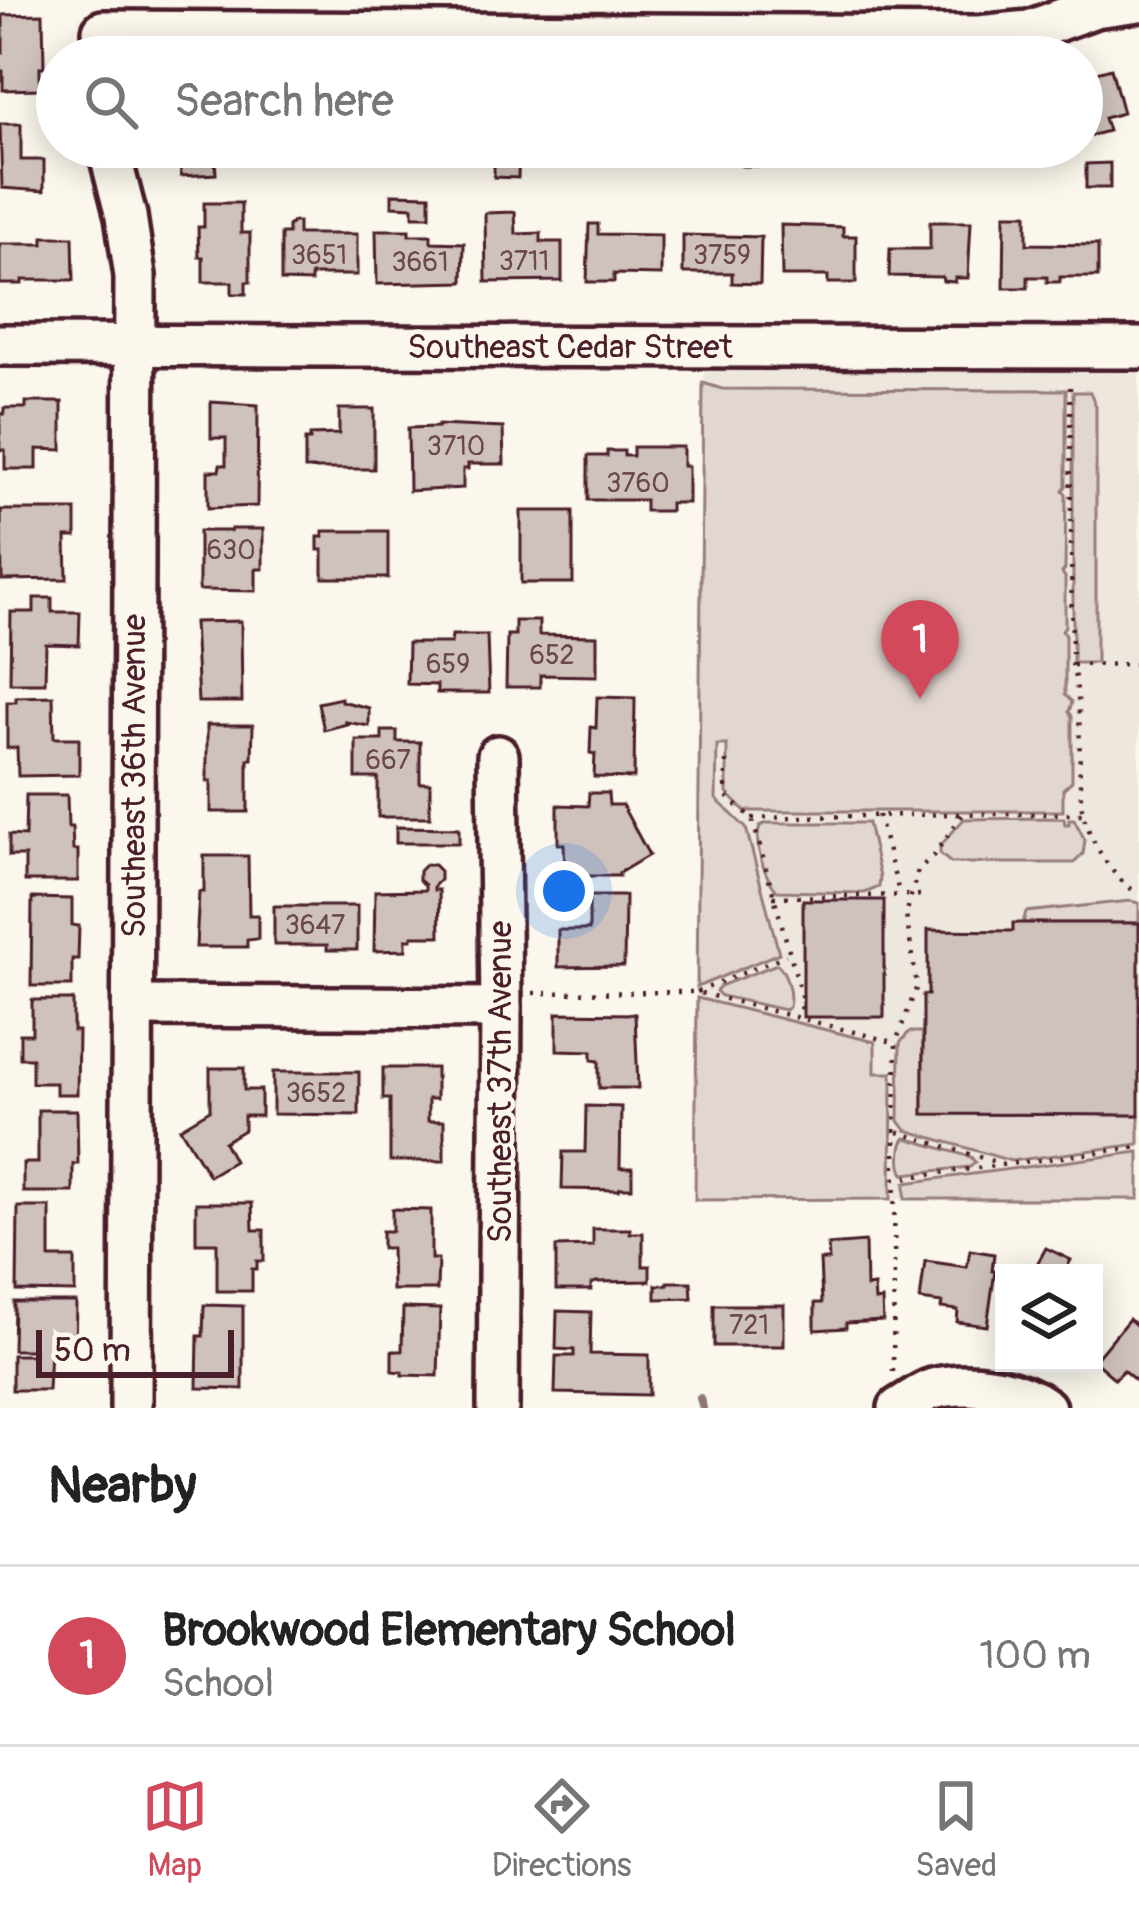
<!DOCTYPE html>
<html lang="en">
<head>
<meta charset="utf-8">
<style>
	:root { --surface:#fff; --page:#f2f2f2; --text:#222; --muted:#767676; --line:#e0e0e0; --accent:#d1495b }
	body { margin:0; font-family:Pangolin,sans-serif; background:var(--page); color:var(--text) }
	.controls { position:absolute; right:36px; bottom:36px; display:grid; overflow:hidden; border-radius:0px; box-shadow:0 6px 30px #0003 }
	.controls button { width:108px; height:108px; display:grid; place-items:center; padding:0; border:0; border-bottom:3px solid var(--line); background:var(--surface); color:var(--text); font:60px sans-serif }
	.scale { position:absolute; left:36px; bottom:30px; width:198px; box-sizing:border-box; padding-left:12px; border:6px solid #4a1f2b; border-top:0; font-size:33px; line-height:42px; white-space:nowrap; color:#4a1f2b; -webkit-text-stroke:9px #fbf7ec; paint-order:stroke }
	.you { position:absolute; left:564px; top:891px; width:42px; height:42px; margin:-30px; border:9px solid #fff; border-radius:50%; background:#1a73e8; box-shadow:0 0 0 18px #1a73e833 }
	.badge { display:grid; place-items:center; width:78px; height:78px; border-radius:50%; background:var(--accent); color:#fff; font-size:39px; font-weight:700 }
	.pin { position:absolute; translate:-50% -99px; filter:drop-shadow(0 3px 6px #0008) }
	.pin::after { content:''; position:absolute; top:63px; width:42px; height:36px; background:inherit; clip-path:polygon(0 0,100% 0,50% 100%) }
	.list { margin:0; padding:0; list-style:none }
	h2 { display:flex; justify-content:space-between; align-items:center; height:156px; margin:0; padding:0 48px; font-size:51px }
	h2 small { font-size:39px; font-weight:400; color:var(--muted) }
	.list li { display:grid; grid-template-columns:78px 1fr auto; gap:36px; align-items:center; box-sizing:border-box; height:180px; padding:0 48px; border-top:3px solid var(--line) }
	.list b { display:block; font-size:45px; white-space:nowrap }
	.list p { margin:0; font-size:39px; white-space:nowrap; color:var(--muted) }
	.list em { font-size:39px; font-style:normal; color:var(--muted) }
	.icon { flex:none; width:66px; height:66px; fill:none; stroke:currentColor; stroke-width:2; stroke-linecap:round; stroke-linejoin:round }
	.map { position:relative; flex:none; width:1139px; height:1408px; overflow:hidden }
	.search { position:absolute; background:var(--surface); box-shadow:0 6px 30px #0003; left:36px; right:36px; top:36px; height:132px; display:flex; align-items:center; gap:30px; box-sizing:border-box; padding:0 42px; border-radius:66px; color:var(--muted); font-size:45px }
	.sheet { height:336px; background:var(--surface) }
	nav { display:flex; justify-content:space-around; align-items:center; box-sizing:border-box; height:168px; border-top:3px solid var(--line); background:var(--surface); font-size:33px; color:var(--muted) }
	nav a { display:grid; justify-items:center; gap:6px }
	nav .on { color:var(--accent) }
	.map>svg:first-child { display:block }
	.built { fill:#eee7de }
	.green { fill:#e2d7d0; stroke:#967b7e; stroke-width:3 }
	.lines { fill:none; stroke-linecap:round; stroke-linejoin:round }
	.stream { stroke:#907477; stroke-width:8 }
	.building { fill:#cfc2bc; stroke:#4a1f2b; stroke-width:3 }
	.minor-casing { stroke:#4a1f2b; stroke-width:48 }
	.path { stroke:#4a1f2b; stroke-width:4.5; stroke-dasharray:3 9; stroke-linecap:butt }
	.minor { stroke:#fbf7ec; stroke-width:39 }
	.labels { text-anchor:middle; stroke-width:9; stroke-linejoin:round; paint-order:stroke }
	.number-label { font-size:27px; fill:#6b484f }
	.street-label { font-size:33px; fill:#4a1f2b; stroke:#fbf7ec }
</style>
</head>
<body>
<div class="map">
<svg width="1139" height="1408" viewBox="0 0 1139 1408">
	<rect width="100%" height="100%" fill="#fbf7ec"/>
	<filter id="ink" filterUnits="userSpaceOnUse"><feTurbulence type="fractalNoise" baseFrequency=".00833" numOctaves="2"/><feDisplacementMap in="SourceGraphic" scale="24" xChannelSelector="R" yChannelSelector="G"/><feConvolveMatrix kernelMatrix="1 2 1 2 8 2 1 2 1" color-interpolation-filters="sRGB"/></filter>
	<g filter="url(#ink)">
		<polygon class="built" points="704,366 1139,368 1139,1199 695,1200"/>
		<g class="green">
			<polygon points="703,383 722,389 1066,390 1066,486 1063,490 1066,494 1065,569 1062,573 1065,577 1065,626 1062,630 1065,633 1065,695 1072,702 1069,712 1072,716 1072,781 1063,789 1063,811 745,811 727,793 727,745 717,745 716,799 746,828 779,953 697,987"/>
			<polygon points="1073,392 1090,392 1096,406 1096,663 1073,663"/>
			<polygon points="1064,818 1065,824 1069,824 1069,819 1074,819 1085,840 1083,854 1074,863 951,863 940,854 940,846 964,819"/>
			<path d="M767,823h101l12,54 -1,10 -14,6 -88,-2c-13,-15 -24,-47 -17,-65z"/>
			<polygon points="1130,901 1139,903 1139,923 1023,923 1026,912"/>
			<path d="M777,964c10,8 15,31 12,43l-4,3 -64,-14 -5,-5 4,-5z"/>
			<polygon points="697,998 875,1042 875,1073 892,1073 891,1199 695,1200"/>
			<polygon points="909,1032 923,1032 923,1114 1139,1115 1139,1144 1011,1161 906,1130 899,1121 900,1043"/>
			<path d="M906,1138l65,19 4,5 -5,5 -66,7c-5,-8 -5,-30 2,-36z"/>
			<polygon points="1139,1152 1139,1199 905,1199 905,1183"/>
		</g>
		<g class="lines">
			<polyline class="stream" points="700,1398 703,1408"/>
		</g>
		<g class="building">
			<polygon points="43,14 44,67 40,67 40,89 3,90 3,71 0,71 0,52 3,52 3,15"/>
			<polygon points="1111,68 1123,113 1104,118 1108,131 1082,138 1082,76"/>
			<polygon points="0,124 21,124 21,160 44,160 44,191 2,188"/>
			<polygon points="179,147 224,147 225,156 215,156 216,174 181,176"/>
			<polygon points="494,147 519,147 518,178 494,177"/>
			<rect x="742" y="147" width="37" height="19"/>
			<polygon points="1110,163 1110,188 1086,188 1086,164"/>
			<polygon points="392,194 430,195 430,216 413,216 413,207 392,206"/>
			<polygon points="204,203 241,203 241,233 250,233 250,282 246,282 246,294 232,294 232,282 203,282 203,257 199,257 198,227 204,227"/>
			<polygon points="515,212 516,234 541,233 541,242 562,242 562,281 486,282 485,213"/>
			<polygon points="1005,214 1027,214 1027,244 1098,245 1098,277 1060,277 1060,282 1047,282 1047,277 1028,277 1028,288 1004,288"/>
			<polygon points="293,222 298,222 298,234 357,234 357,275 311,275 311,282 281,281 281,234 288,234 288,226"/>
			<polygon points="930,222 971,222 968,278 955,278 955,282 943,281 942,277 889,276 890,249 930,249"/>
			<polygon points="589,224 598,224 598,234 661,235 661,275 614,274 614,282 587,282"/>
			<polygon points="781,225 843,227 843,236 856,236 856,283 828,283 828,276 782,276"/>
			<polygon points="376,230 409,230 409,235 431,235 431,242 464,243 463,282 377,284"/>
			<polygon points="683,235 761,237 760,284 732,283 732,273 683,273"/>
			<polygon points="43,237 73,237 74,280 22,280 22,284 0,284 0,244 43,244"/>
			<polygon points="26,402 62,402 62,450 37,449 37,469 5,469 5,450 0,450 0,414 4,414 4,408 26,408"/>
			<polygon points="211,402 258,405 257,506 208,508 208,471 219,471 220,465 226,465 226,438 211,438"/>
			<polygon points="339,409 374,409 374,469 305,469 305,440 310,440 310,435 339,434"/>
			<polygon points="438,425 503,428 504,464 468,464 468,469 463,469 463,488 409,491 408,428 438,427"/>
			<polygon points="633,447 683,447 683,466 688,466 688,503 670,503 670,511 645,511 645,500 588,500 588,456 607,456 607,451 624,451 624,456 633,456"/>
			<polygon points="1,510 76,510 76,537 66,537 67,579 2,580"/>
			<rect x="521" y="511" width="52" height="72"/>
			<polygon points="231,529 263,529 263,569 256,569 256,591 199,590 199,531 231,531"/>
			<polygon points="323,531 388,531 388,578 323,578 323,550 318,550 318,537 323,537"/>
			<polygon points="34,598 52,598 52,612 80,612 79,645 46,644 45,683 10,683 11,612 34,612"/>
			<polygon points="241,621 242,702 198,702 194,622"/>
			<polygon points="515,621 539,621 539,635 597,636 597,676 540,675 540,687 506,687 507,635 515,635"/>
			<polygon points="452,635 487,635 489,693 437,693 437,685 407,684 408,643 451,643"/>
			<polygon points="53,696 54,738 79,738 79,775 18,776 17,748 7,748 7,702 16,702 16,697"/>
			<polygon points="597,697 635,698 634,778 594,777 595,754 590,753 591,727 596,728"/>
			<polygon points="341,698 341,701 369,708 369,726 346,722 347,724 324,730 318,703"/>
			<polygon points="207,725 253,725 252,759 248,759 248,812 211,812 211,781 207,781"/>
			<polygon points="382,731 397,731 397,742 420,742 420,783 430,783 430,817 378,817 378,778 356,778 356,740 382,740"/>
			<polygon points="589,793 608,793 609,805 622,805 649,855 619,873 619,876 565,876 564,844 558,844 558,805 588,806"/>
			<polygon points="26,795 67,795 68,827 72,827 73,850 78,850 78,881 25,881 25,856 9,856 9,835 25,836"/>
			<polygon points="396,827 459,828 459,843 396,843"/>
			<polygon points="204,856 248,856 249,915 258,915 258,939 247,940 247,947 196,947 199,892 204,892"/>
			<polygon points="425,865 434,865 440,871 440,880 434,886 434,890 439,890 440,936 412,936 412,939 406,939 406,950 374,951 375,891 425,890 425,885 419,880 419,871"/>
			<polygon points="589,896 625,896 624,966 558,967 558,930 589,930"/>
			<polygon points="32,898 72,899 72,925 79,926 78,959 72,959 72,986 31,986"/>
			<rect x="803" y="900" width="81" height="117"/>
			<polygon points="274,906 357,906 357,950 327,950 327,945 274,945"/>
			<polygon points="1013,923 1139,923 1139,1115 923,1114 923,995 928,995 928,930 1013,931"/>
			<polygon points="32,1000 73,1000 73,1031 78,1031 77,1094 56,1094 56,1083 32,1083 32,1058 20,1058 20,1034 32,1034"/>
			<polygon points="557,1013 635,1014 638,1088 599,1088 599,1061 592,1060 592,1051 557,1050"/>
			<polygon points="210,1068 244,1068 244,1090 261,1090 261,1116 244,1116 244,1130 224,1142 234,1161 209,1176 180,1128 210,1110"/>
			<polygon points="383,1068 436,1068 436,1099 428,1099 428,1121 444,1121 444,1161 390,1161 390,1099 383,1099"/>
			<polygon points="273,1072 359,1072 359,1115 273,1114"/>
			<polygon points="586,1106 621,1107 620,1168 632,1168 632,1188 620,1188 619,1190 562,1189 563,1152 585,1152"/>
			<polygon points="38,1110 77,1110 78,1164 73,1164 73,1192 23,1192 23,1163 38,1163"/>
			<polygon points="196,1203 252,1203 253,1230 264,1230 264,1261 257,1261 257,1269 252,1269 252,1291 217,1291 217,1243 196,1243"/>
			<polygon points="18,1207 50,1207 50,1258 75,1258 75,1292 17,1291"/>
			<polygon points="392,1209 431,1210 431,1259 438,1259 437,1290 392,1290 391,1248 382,1248 382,1231 392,1231"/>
			<polygon points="593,1229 630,1229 630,1233 643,1233 643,1266 650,1266 650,1281 596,1282 591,1284 591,1290 556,1290 556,1247 593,1246"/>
			<polygon points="865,1242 866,1287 874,1286 875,1301 882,1300 883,1321 846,1323 846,1328 815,1330 815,1303 822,1303 820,1260 829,1260 828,1245"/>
			<polygon points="1046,1248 1071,1260 1064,1273 1032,1273"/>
			<polygon points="970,1250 994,1254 992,1271 995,1271 987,1326 957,1322 958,1310 941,1308 942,1303 920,1300 925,1261 967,1267"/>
			<polygon points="668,1282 691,1282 692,1298 656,1299 656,1285 668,1285"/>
			<polygon points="14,1302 76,1302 75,1350 50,1350 48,1390 12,1390 12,1355 34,1355 34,1350 13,1350"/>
			<polygon points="204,1305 243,1306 243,1389 197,1388 198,1336 203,1336"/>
			<rect x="714" y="1305" width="70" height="41"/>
			<polygon points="403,1308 440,1309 438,1376 402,1375 402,1372 392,1371 392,1351 402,1351"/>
			<polygon points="557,1311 591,1312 590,1354 649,1355 649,1395 555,1393 556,1356 574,1356 574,1350 556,1349"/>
			<polygon points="1129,1319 1139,1328 1139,1378 1136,1381 1123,1370 1115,1379 1094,1361"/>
		</g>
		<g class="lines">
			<defs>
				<g id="minor">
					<polyline points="103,31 979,36 1029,31 1095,7 1139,1"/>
					<polyline points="108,147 126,216 135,276 131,1408"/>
					<polyline points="0,345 1139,348"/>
					<polyline points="133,1006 501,1008"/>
					<polyline points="498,1408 501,1008 498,756"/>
					<path d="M899,1408c11,-6 23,-16 34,-19 35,-9 83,-2 112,19"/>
				</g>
			</defs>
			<use href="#minor" class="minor-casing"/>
			<g class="path">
				<path d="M1070,387l2,278c13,47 4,95 10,143 4,27 32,75 57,85"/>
				<polyline points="1073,665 1139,664"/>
				<polyline points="726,761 726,796 752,818 801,993 801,1018"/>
				<polyline points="878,815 900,896"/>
				<polyline points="752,818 962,814"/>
				<polyline points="773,897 928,895"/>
				<polyline points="697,992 786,955"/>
				<polyline points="533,993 697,992 893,1042"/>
				<polyline points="898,1132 1002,1164"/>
				<polyline points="894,1179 1139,1147"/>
				<polyline points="893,1372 896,1042 917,986 906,915 918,870 933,856 963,814 1082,814"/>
			</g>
			<use href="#minor" class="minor"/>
		</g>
	</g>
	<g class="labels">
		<g class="number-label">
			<text x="319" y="264">3651</text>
			<text x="722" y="264">3759</text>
			<text x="524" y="270">3711</text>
			<text x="420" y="271">3661</text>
			<text x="456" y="455">3710</text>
			<text x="638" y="492">3760</text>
			<text x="231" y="559">630</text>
			<text x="552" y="664">652</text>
			<text x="448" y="673">659</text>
			<text x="388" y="769">667</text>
			<text x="315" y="934">3647</text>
			<text x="316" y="1102">3652</text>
			<text x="749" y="1334">721</text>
		</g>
		<g class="street-label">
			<text x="570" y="358">Southeast Cedar Street</text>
			<text transform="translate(133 776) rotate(-90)" y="12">Southeast 36th Avenue</text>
			<text transform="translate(499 1082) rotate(-90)" y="12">Southeast 37th Avenue</text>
		</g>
	</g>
</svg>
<div class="controls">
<button><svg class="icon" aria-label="layers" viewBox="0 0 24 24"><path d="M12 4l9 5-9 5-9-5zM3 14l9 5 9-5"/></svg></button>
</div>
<div class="scale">50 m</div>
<div class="you"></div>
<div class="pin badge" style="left:920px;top:699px">1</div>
<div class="search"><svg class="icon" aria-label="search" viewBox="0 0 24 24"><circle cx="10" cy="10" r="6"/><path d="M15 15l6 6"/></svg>Search here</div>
</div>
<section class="sheet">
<h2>Nearby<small></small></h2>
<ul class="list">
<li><span class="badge">1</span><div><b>Brookwood Elementary School</b><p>School</p></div><em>100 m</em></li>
</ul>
</section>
<nav>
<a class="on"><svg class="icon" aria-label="map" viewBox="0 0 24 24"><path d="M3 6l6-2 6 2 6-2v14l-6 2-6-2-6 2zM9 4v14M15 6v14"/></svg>Map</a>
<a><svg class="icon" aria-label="directions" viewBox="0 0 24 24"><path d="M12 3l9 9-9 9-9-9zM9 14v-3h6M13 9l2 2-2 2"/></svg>Directions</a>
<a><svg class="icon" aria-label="saved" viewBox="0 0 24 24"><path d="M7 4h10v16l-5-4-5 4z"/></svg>Saved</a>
</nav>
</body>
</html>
